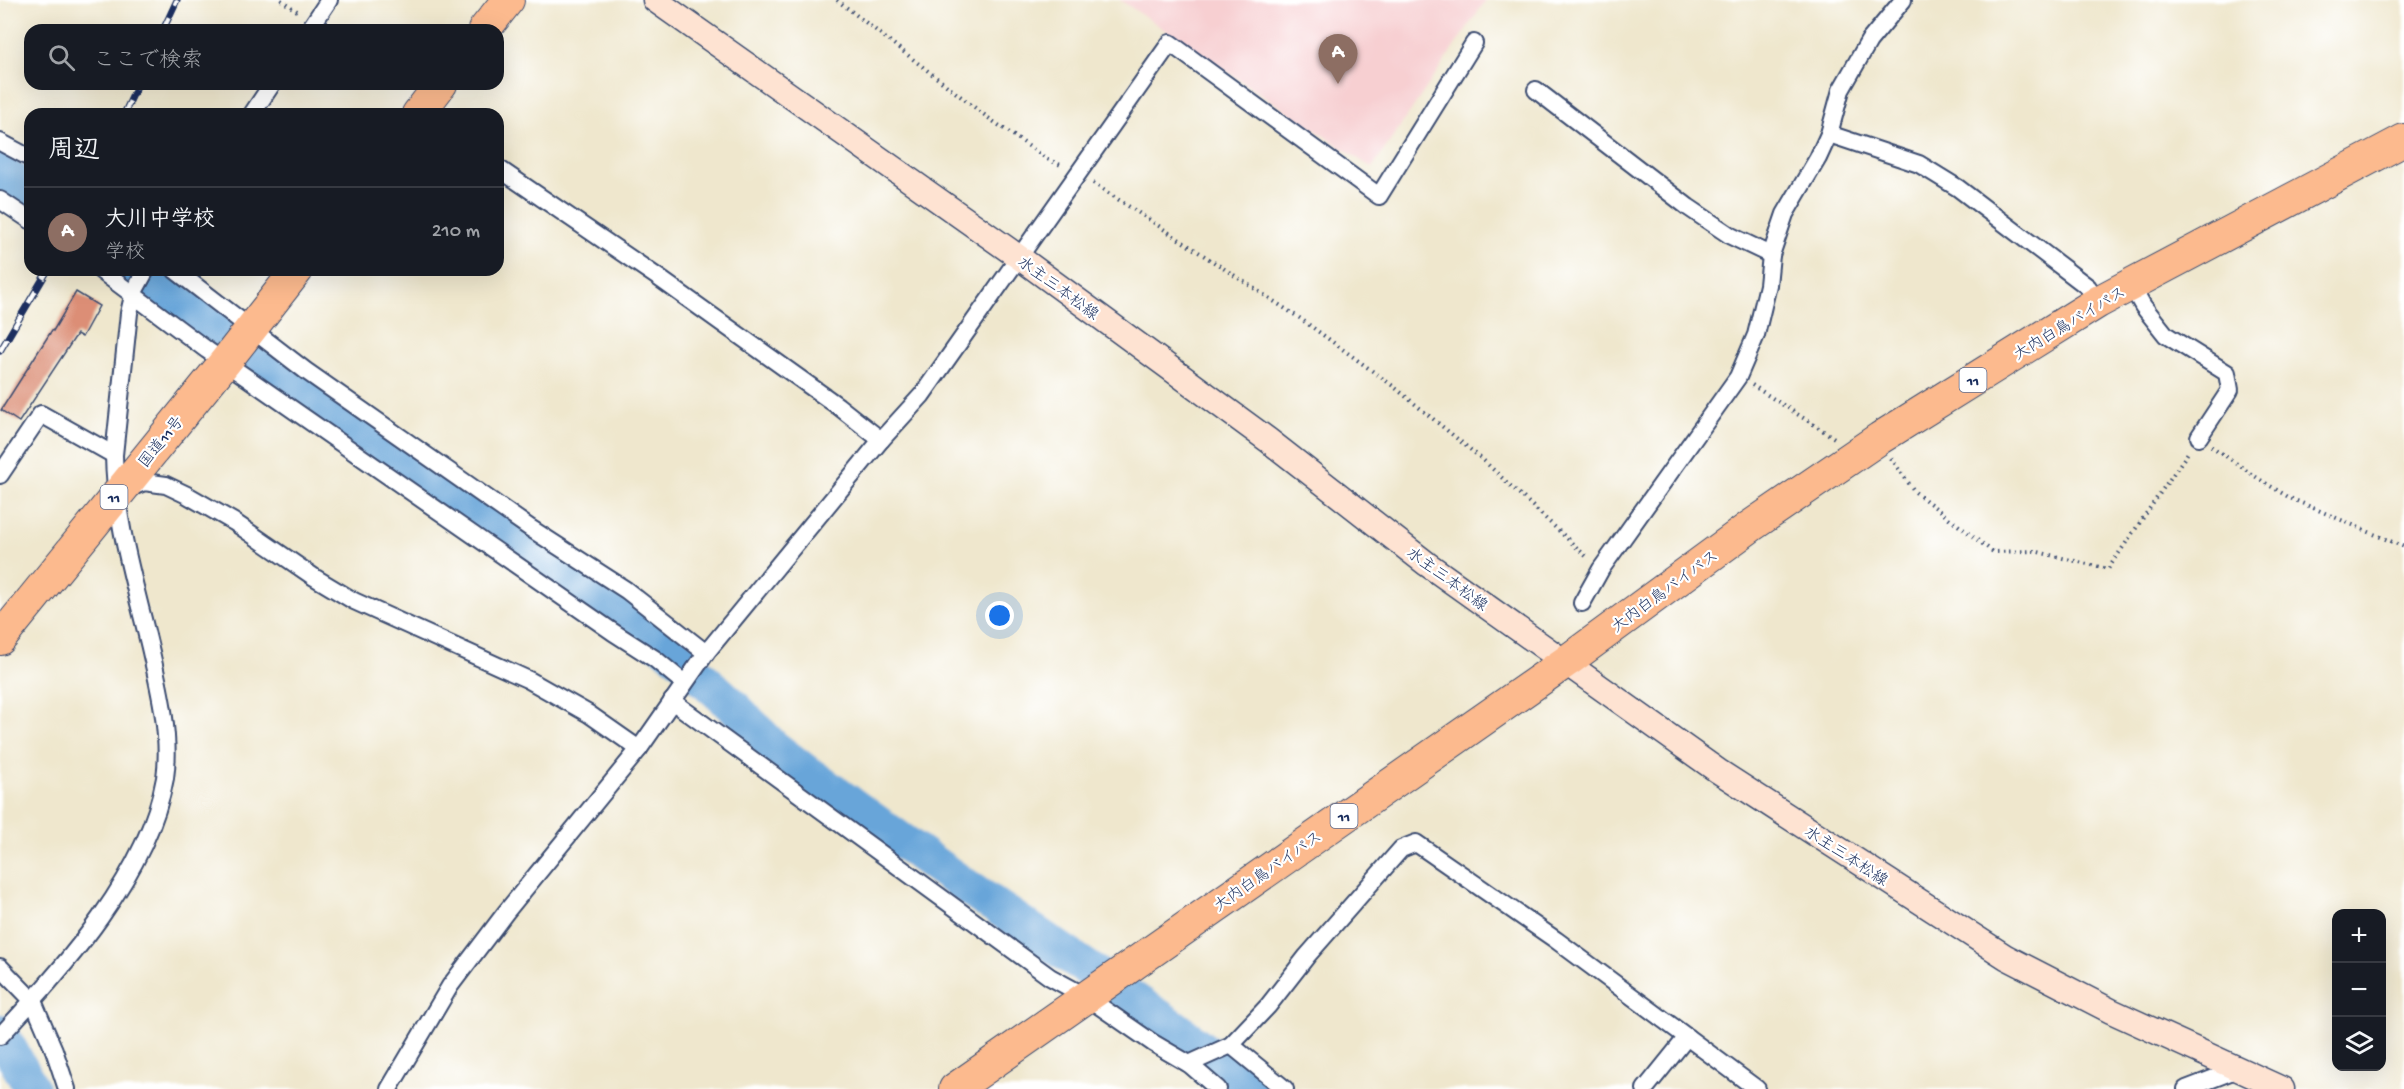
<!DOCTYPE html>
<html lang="ja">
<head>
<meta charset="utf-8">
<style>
	:root { --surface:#171b24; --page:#20242c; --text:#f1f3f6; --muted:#9ea1a6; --line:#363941; --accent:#c8321e }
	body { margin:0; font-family:"Gochi Hand","Klee One",sans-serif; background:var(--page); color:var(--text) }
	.controls { position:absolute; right:18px; bottom:18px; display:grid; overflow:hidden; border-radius:12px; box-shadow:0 6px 24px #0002 }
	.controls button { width:54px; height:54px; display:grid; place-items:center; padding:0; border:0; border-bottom:2px solid var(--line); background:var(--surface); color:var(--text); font:30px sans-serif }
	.you { position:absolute; left:1000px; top:616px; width:21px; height:21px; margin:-15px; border:4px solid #fff; border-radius:50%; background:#1a73e8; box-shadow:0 0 0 9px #1a73e833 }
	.badge { display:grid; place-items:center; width:39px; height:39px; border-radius:50%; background:var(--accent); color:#fff; font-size:20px; font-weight:700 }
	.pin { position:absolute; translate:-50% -50px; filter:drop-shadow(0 2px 3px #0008) }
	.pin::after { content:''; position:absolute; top:32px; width:21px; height:18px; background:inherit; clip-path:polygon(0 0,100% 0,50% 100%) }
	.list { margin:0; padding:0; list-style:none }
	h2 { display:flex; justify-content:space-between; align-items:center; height:78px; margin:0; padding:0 24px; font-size:26px }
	h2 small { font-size:20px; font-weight:400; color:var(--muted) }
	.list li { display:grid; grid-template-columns:39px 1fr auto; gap:18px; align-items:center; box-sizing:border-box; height:90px; padding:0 24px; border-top:2px solid var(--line) }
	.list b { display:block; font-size:22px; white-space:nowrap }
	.list p { margin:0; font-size:20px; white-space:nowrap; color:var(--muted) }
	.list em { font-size:20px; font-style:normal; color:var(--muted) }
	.icon { flex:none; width:33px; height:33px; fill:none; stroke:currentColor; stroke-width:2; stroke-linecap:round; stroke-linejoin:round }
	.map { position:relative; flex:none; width:2404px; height:1089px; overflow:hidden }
	.search { position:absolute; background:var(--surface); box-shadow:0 6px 24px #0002; left:24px; top:24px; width:480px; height:66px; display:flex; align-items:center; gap:15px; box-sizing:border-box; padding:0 21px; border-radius:18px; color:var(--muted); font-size:22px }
	.panel { position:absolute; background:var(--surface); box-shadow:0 6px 24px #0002; left:24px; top:108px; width:480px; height:168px; border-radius:18px }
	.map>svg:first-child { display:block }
	.built { fill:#f7cfd1 }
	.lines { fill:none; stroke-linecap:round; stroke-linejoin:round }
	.river { stroke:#68a5d9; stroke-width:36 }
	.building { fill:#dc8e76 }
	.street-casing { stroke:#3b4b6f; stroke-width:20 }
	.secondary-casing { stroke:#3b4b6f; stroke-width:27 }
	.highway-casing { stroke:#3b4b6f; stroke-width:34 }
	.path { stroke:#3b4b6f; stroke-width:4; stroke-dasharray:1.5 4.5; stroke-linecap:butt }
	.street { stroke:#fff; stroke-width:16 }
	.secondary { stroke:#fee3d2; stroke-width:24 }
	.highway { stroke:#fcba8e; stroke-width:32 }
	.rail-casing { stroke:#1b2f5e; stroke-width:7 }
	.rail { stroke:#fff; stroke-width:4.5; stroke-dasharray:14; stroke-linecap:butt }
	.labels { text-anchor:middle; stroke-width:4.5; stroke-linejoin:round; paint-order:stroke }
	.shield { fill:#fff; stroke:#5f6d8e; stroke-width:1.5 }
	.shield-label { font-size:15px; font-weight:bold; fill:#1b2f5e }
	.street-label { font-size:16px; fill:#1b2f5e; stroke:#fff }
</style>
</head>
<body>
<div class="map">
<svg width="2404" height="1089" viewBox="0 0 2404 1089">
	<rect width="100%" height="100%" fill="#fff"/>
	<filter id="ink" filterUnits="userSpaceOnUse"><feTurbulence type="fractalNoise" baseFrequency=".0167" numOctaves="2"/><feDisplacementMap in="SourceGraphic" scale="12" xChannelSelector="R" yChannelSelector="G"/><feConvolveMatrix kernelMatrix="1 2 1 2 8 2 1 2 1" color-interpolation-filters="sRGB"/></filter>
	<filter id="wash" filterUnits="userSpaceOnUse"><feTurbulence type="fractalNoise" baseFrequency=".008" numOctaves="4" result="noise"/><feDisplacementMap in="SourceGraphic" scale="24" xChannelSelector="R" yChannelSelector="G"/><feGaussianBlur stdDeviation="1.35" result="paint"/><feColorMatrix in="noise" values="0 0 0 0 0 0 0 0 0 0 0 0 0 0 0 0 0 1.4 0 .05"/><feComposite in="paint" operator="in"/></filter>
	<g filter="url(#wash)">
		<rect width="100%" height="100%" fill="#efe7cd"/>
		<polygon class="built" points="1120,0 1486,0 1372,168"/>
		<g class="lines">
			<g class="river">
				<polyline points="0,170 30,192"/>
				<polyline points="136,270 264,364 678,656 731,704 773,747 807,773 951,876 1174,1027 1253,1089"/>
				<polyline points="0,1032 32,1089"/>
			</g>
		</g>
		<g id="blocks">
			<polygon class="building" points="76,292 99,306 82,337 77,334 19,422 1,410 52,330 53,331"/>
		</g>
	</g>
	<g filter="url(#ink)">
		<use href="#blocks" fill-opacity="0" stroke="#3b4b6f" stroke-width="1.5"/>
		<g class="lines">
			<defs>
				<g id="street">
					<polyline points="309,30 329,0"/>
					<polyline points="1536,90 1688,207 1731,236 1771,255"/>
					<polyline points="252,114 272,84"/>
					<polyline points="1829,134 1919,164 1958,188 2088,287 2098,302"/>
					<polyline points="0,142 30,158"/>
					<polyline points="498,168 659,278 838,406 881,440"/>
					<polyline points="0,200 30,220"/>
					<polyline points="100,270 207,350 613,632 655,659 684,683"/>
					<polyline points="175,270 306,371 530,528 626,590 706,653"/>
					<polyline points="2131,285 2143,306 2166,335 2227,373 2230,390 2199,437"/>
					<polyline points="0,475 41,414 114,455"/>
					<polyline points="128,489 144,482 166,485 187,495 234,522 314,577 354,601 529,680 589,714 639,749"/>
					<polyline points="1582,603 1601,569 1738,377 1756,335 1768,285 1771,255 1785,214 1818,158 1829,134 1841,90 1869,41 1903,0"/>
					<polyline points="672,701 1050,977 1085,996 1153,1043 1189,1064 1218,1089"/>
					<polyline points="0,967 33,1001 54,1050 67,1089"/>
					<path d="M0,1036c65,-69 148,-162 165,-258 6,-40 -5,-87 -14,-126 -15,-65 -36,-129 -37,-197l15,-142 5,-21 12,-22"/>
					<polyline points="1231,1045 1285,1089"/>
					<polyline points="1189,1064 1231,1045 1268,1006 1307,956 1401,849 1416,843 1556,940 1757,1089"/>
					<polyline points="389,1089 450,986 506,912 639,749 706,653 881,440 922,395 1170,43 1379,196 1474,43"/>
					<polyline points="1645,1089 1687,1037"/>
					<polyline points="2186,1089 2238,1069"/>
				</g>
				<polyline id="secondary" points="655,0 1020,258 1268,440 1427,564 1718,771 2006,957 2111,1011 2282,1089"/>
				<g id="highway">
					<polyline points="484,30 508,0"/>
					<polyline points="418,114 441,84"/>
					<polyline points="0,639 225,362 297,270"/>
					<polyline points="955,1089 1567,661 1751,526 1880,438 2098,302 2404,140"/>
				</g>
			</defs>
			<use href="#street" class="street-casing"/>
			<use href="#secondary" class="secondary-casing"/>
			<use href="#highway" class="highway-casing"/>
			<g class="path">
				<polyline points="281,0 300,13"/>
				<polyline points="837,0 987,117 1047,159 1063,166"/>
				<polyline points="1093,183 1301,319 1393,386 1483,460 1588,558"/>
				<polyline points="1752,385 1836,439"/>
				<polyline points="2211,446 2259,479 2290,498 2404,547"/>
				<polyline points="1891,458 1915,492 1993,552 2034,551 2108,569 2189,451"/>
			</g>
			<use href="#street" class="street"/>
			<use href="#secondary" class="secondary"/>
			<use href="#highway" class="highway"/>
			<defs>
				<g id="rail">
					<polyline points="163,30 177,0"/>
					<polyline points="124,114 138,84"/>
					<polyline points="0,351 48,270"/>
				</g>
			</defs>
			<use href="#rail" class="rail-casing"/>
			<use href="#rail" class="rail"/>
		</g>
	</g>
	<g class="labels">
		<g class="shield">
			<rect x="1959.5" y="368" width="27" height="24" rx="4.5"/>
			<rect x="100.5" y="485" width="27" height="24" rx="4.5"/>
			<rect x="1330.5" y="804" width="27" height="24" rx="4.5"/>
		</g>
		<g class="shield-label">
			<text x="1973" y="385">11</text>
			<text x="114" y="502">11</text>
			<text x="1344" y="821">11</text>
		</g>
		<g class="street-label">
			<text transform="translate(1059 287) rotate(36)" y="6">水主三本松線</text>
			<text transform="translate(2069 322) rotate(-31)" y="6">大内白鳥バイパス</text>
			<text transform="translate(160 441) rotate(-51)" y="6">国道11号</text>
			<text transform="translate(1448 578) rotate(36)" y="6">水主三本松線</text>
			<text transform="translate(1664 590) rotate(-36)" y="6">大内白鳥バイパス</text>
			<text transform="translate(1847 855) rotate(33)" y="6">水主三本松線</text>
			<text transform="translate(1267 870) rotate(-35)" y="6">大内白鳥バイパス</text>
		</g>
	</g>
</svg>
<div class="controls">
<button>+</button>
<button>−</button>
<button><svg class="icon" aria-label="layers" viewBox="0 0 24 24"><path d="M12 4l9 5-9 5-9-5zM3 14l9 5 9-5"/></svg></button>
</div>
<div class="you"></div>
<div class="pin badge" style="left:1338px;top:84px;background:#8d6e63">A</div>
<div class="search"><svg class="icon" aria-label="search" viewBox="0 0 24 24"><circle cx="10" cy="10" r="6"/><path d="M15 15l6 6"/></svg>ここで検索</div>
<section class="panel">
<h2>周辺<small></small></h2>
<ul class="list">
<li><span class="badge" style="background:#8d6e63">A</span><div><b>大川中学校</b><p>学校</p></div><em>210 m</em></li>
</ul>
</section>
</div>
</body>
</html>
